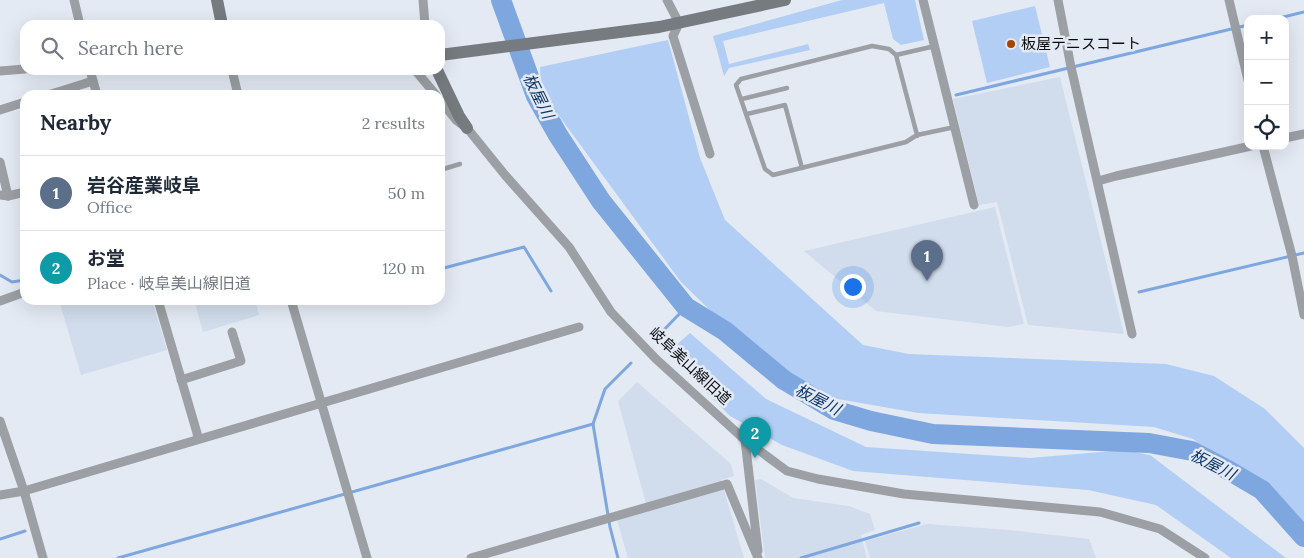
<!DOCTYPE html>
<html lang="en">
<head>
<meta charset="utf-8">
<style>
	:root { --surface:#fff; --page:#f6f6f7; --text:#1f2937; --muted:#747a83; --line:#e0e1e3; --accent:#111827 }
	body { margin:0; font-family:Lora,"Noto Sans JP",serif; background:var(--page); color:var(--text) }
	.controls { position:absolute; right:15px; top:15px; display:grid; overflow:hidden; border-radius:10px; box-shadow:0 5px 20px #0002 }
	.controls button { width:45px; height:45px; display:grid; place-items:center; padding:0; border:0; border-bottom:1px solid var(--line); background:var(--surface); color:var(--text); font:25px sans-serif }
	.you { position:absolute; left:852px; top:286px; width:18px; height:18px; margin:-12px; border:4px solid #fff; border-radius:50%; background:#1a73e8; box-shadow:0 0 0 8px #1a73e833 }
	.badge { display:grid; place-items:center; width:32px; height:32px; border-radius:50%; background:var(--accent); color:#fff; font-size:16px; font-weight:700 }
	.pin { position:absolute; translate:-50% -41px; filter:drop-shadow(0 1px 2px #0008) }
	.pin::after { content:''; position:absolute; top:26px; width:18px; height:15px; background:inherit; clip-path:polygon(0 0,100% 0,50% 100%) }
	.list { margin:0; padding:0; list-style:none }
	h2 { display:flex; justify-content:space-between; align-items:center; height:65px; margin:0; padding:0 20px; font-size:21px }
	h2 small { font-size:16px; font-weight:400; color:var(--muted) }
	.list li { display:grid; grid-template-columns:32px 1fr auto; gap:15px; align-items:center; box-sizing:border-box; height:75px; padding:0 20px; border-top:1px solid var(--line) }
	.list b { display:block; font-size:19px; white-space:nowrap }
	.list p { margin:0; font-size:16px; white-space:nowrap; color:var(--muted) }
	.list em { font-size:16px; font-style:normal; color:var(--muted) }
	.icon { flex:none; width:28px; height:28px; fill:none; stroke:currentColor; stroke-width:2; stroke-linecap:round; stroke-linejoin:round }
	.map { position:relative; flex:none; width:1304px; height:558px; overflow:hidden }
	.search { position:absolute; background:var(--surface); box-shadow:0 5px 20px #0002; left:20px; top:20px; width:425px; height:55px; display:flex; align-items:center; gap:12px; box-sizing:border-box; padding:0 18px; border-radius:15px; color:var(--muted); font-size:19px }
	.panel { position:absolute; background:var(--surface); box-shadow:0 5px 20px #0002; left:20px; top:90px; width:425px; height:215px; border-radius:15px }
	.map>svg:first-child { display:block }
	.built { fill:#d1ddec }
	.green { fill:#b2cef4 }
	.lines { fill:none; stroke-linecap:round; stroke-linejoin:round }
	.stream { stroke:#7ea7df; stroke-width:3 }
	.river { stroke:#7ea7df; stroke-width:20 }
	.lane { stroke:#9c9fa3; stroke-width:4.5 }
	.street { stroke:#9c9fa3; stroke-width:9 }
	.secondary { stroke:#767b80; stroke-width:12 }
	.poi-dot { fill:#a64500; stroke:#e3eaf4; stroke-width:2 }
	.labels { text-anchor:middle; stroke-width:5; stroke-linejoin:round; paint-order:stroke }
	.poi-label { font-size:15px; fill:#0a0c0f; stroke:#e3eaf4; text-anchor:start }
	.street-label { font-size:15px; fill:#0a0c0f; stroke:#e3eaf4 }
	.water-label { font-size:16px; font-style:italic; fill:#0f376a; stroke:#e3eaf4 }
</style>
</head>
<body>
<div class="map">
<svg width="1304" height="558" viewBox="0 0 1304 558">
	<rect width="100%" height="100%" fill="#e3eaf4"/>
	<g class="built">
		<polygon points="1060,77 1124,334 1028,325 997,202 979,205 953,99"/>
		<polygon points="995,207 1024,324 1008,327 876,311 804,251"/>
		<polygon points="59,300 152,300 167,350 81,375"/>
		<polygon points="194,300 255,300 259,315 203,332"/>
		<polygon points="637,382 731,464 734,476 721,480 744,558 628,558 617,520 648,511 618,401"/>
		<polygon points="761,479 793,498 849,506 870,514 875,530 861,535 867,558 765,558 755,480"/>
		<polygon points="927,524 1009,530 1089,539 1096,558 870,558 865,541"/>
	</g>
	<g class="green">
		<polygon points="842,0 915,0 924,40 901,45 893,39 884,3 723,41 729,64 808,44 810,50 729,68 724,76 713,36"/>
		<polygon points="1035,6 1050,67 987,83 972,21"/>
		<polygon points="668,40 700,158 725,220 863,345 909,354 1166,364 1214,376 1265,409 1304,448 1304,523 1282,503 1193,439 1154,427 918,413 832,398 791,376 714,314 681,282 554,109 541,86 540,67"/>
		<polygon points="690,333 766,399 866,447 1030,458 1124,450 1150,455 1286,558 1231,558 1156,505 1088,490 853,471 782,445 730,416 667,353"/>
	</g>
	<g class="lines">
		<g class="stream">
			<polyline points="1275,19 1304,12"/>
			<polyline points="956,95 1248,25"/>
			<polyline points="440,269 524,247 551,291"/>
			<polyline points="0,275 12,282 25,280"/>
			<polyline points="1139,292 1304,253"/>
			<polyline points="657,337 686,307"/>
			<polyline points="0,539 25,531"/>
			<polyline points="118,558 593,424"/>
			<polyline points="618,558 610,527 593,424 605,389 631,363"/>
			<polyline points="801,558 919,523"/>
		</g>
		<polyline class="river" points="501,0 536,96 558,135 601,201 686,307 725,331 784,380 834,410 871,421 933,434 1149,443 1192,451 1228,470 1262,490 1304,537"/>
		<g class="lane">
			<polyline points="896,55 935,46"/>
			<polyline points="742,99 787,88"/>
			<polyline points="747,114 785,105 802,168"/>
			<polyline points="917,136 917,135 896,55 889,49 872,46 741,79 736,85 765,169 773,175 906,142 917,135 955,127"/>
			<polyline points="440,170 460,164"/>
		</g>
		<g class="street">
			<polyline points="74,0 80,25"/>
			<polyline points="423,0 425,25"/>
			<polyline points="667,0 679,23 673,36 710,154"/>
			<polyline points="923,0 974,205"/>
			<polyline points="1058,0 1071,67 1132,334"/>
			<polyline points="1229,0 1248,80"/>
			<polyline points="90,70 97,95"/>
			<polyline points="232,70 238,95"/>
			<polyline points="415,70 436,95"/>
			<polyline points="0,71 25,69"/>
			<polyline points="48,95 93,81"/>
			<polyline points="440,100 456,120 467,128 505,175 569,247 611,312 656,359 745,440 787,471 818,479 904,494 1100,512 1160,529 1205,558"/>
			<polyline points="0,110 25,102"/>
			<polyline points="1285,138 1304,134"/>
			<polyline points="1263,146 1292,256 1304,315"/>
			<polyline points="0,162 8,196"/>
			<polyline points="1098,181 1116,176 1251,146"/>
			<polyline points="0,195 8,196 25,192"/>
			<polyline points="158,300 197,433 198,439"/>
			<polyline points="291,300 367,558"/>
			<polyline points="0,301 25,292"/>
			<polyline points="181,380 241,361 232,332"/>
			<polyline points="0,421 24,491 43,558"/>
			<polyline points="745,440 758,551"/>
			<polyline points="0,495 24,491 579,327"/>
			<polyline points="471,558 727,484 758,558"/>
		</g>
		<g class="secondary">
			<polyline points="217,0 222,25"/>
			<polyline points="440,55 659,27 785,0"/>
			<polyline points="437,70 459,116 467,128"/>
		</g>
	</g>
	<circle class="poi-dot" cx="1011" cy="44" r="5"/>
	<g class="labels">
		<g class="poi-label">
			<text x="1021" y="49">板屋テニスコート</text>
		</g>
		<g class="street-label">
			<text transform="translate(690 366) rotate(43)" y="5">岐阜美山線旧道</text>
		</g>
		<g class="water-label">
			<text transform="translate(539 96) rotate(64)" y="6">板屋川</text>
			<text transform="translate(818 399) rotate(27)" y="6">板屋川</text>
			<text transform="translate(1213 464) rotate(27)" y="6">板屋川</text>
		</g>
	</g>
</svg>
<div class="controls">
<button>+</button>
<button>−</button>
<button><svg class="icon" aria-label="locate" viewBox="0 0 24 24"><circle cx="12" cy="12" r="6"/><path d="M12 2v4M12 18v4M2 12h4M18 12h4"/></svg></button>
</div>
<div class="you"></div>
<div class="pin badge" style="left:927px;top:281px;background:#5c6f8a">1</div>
<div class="pin badge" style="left:755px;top:458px;background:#0f9aa8">2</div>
<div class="search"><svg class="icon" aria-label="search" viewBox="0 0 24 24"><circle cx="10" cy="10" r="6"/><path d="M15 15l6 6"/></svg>Search here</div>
<section class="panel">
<h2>Nearby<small>2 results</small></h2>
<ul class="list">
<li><span class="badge" style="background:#5c6f8a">1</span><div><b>岩谷産業岐阜</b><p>Office</p></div><em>50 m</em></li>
<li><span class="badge" style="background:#0f9aa8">2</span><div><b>お堂</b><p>Place · 岐阜美山線旧道</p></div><em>120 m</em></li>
</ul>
</section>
</div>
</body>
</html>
